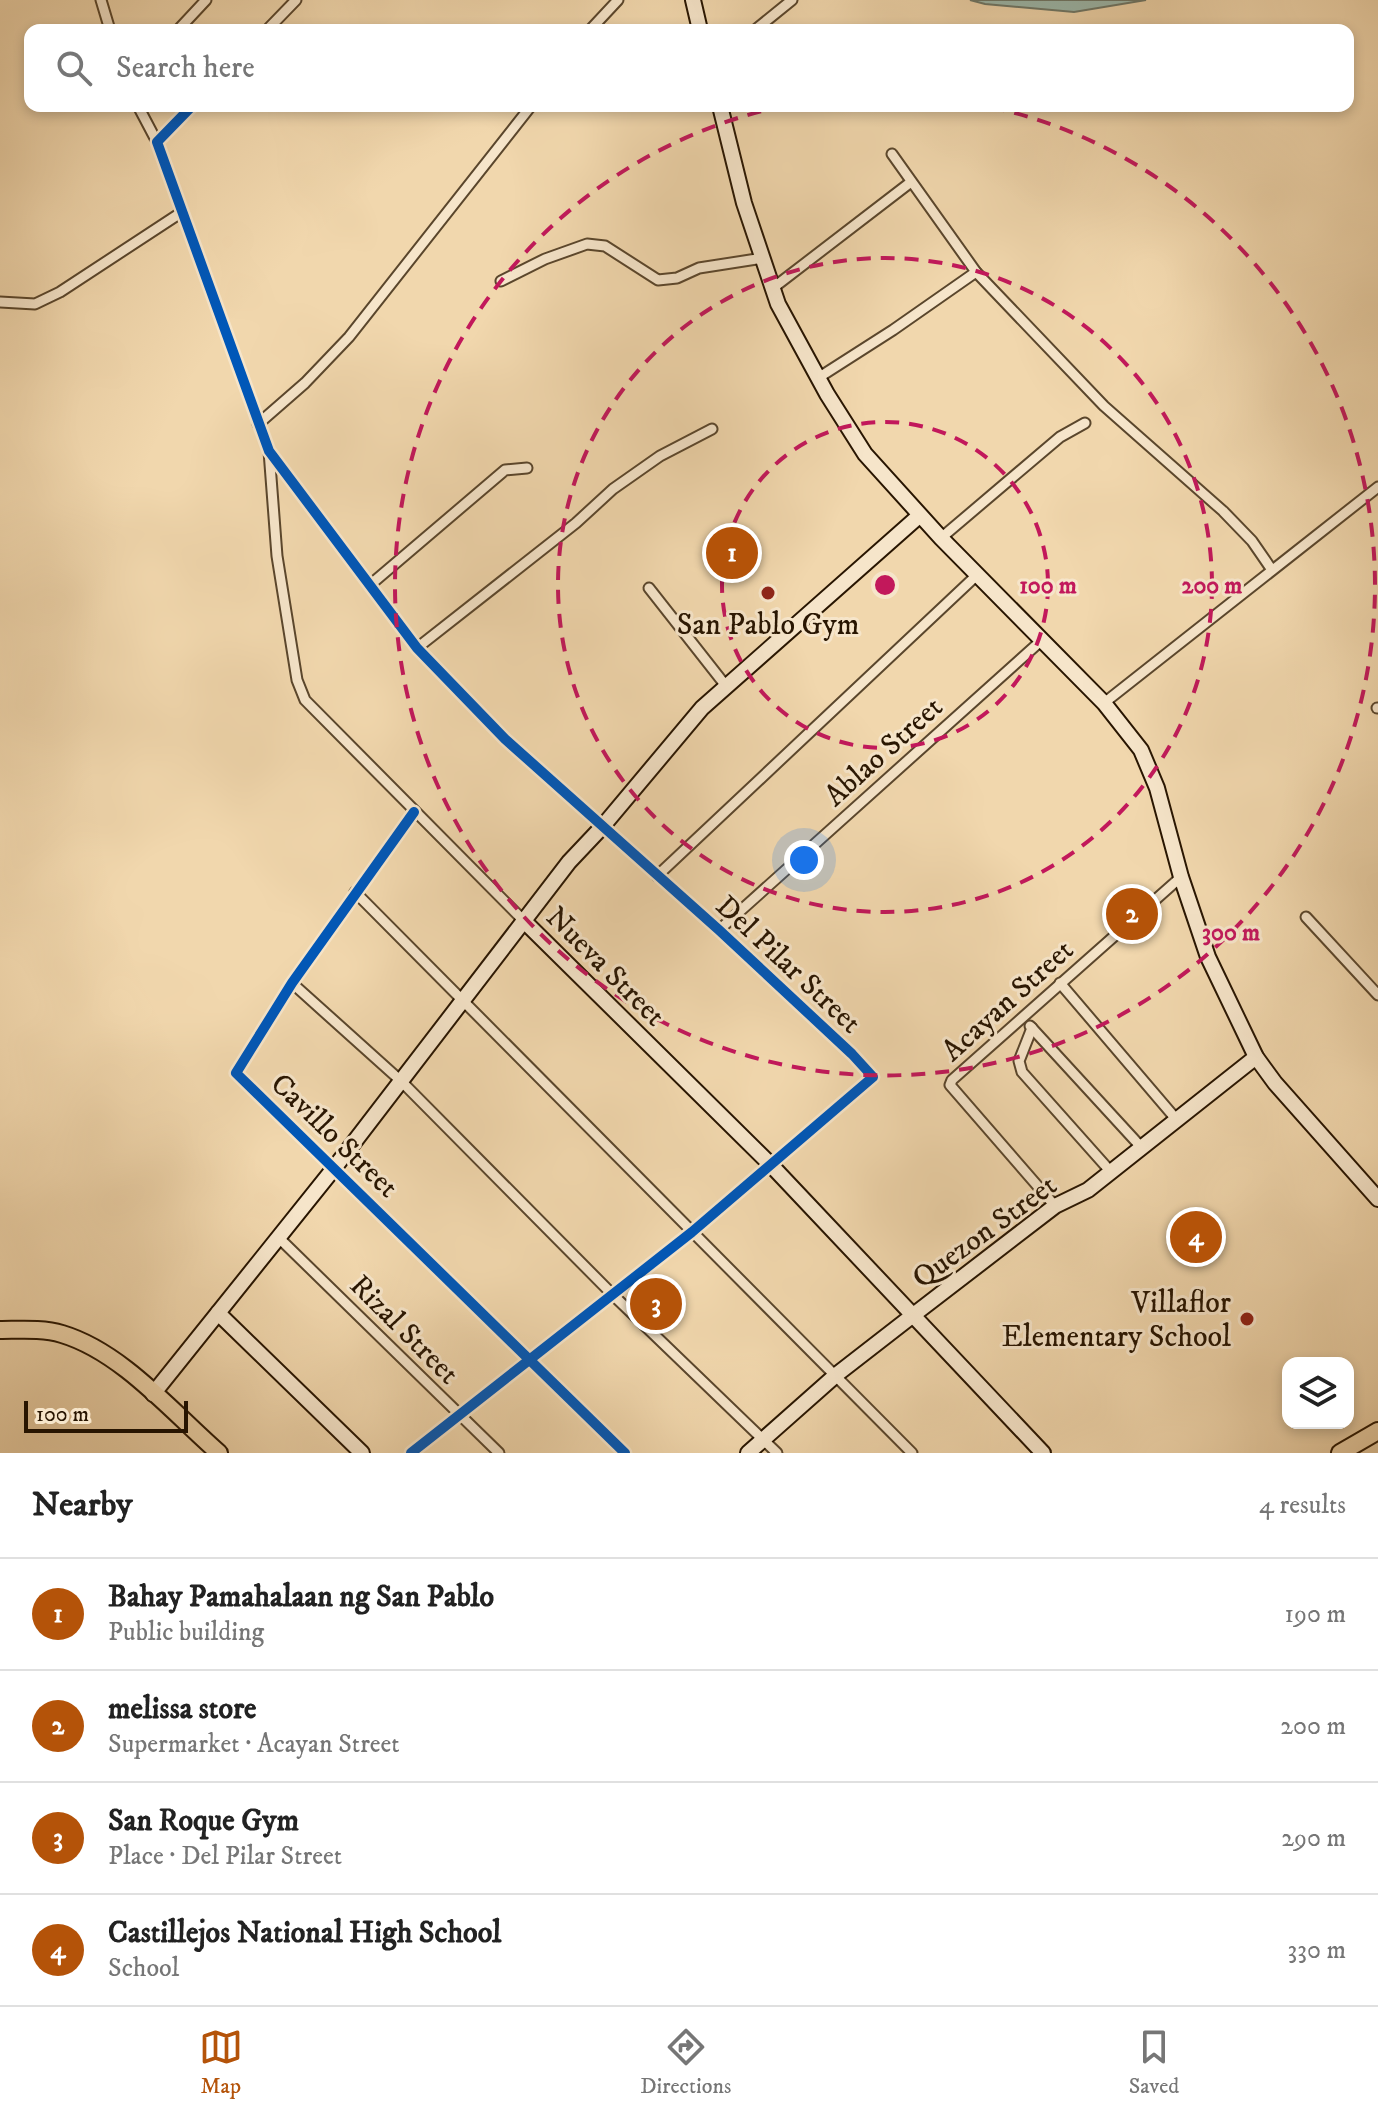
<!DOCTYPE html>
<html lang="en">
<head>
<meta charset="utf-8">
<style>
	:root { --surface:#fff; --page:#f2f2f2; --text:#222; --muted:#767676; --line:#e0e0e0; --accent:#b45309 }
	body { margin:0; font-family:"IM FELL DW Pica",serif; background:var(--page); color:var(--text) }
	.controls { position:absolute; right:24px; bottom:24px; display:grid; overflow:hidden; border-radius:16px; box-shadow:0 4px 12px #0003 }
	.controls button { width:72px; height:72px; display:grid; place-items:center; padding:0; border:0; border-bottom:2px solid var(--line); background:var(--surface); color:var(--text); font:40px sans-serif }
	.scale { position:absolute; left:24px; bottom:20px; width:164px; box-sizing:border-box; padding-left:8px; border:4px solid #281501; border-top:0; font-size:22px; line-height:28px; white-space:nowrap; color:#281501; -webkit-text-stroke:6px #f6e5ca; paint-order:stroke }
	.you { position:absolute; left:804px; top:860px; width:28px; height:28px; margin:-20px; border:6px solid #fff; border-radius:50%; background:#1a73e8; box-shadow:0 0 0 12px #1a73e833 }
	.badge { display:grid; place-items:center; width:52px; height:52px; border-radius:50%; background:var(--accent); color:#fff; font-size:26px; font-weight:700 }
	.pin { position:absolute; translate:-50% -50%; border:4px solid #fff; box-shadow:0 2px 8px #0006 }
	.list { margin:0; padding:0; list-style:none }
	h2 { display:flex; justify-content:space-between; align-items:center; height:104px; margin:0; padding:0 32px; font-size:34px }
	h2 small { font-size:26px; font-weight:400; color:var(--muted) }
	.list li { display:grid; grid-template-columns:52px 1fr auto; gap:24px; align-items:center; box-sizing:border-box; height:112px; padding:0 32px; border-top:2px solid var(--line) }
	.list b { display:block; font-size:30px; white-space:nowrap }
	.list p { margin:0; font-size:26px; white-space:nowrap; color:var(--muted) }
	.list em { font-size:26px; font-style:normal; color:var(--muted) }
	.icon { flex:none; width:44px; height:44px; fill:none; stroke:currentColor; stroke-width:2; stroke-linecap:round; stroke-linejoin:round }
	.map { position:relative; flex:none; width:1378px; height:1453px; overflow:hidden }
	.search { position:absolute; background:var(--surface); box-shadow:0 4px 12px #0003; left:24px; right:24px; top:24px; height:88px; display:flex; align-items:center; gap:20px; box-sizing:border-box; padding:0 28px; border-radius:16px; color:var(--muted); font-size:30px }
	.sheet { height:552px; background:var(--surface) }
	nav { display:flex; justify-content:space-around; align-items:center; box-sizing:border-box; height:112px; border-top:2px solid var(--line); background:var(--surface); font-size:22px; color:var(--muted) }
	nav a { display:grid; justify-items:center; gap:4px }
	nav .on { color:var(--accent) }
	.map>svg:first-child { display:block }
	.water { fill:#9bb9ad; stroke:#6d7768; stroke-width:2 }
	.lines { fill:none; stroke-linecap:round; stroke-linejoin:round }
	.street-casing { stroke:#5a462c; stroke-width:13 }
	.secondary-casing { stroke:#281501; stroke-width:18 }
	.primary-casing { stroke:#281501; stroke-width:20 }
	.street { stroke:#f6e5ca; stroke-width:9 }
	.secondary { stroke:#f6e5ca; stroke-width:14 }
	.primary { stroke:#f1d7ad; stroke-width:16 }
	.cycleway-casing { stroke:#f6e5ca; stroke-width:15 }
	.cycleway { stroke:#0057b8; stroke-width:10 }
	.ring { fill:none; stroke:#c2185b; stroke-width:4; stroke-dasharray:14 10 }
	.poi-dot { fill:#8f2418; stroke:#f6e5ca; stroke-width:3 }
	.labels { text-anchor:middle; stroke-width:6; stroke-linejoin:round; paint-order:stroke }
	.poi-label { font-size:30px; fill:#281501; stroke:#f6e5ca }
	.street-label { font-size:30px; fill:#281501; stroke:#f6e5ca }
	.centre { fill:#c2185b; stroke:#f6e5ca; stroke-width:4 }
	.ring-label { font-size:24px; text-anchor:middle; font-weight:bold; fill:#c2185b; stroke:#f6e5ca; stroke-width:6; stroke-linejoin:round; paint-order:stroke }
</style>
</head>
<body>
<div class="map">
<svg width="1378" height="1453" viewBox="0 0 1378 1453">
	<rect width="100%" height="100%" fill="#f1d7ad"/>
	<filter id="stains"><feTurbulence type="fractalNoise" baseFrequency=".0025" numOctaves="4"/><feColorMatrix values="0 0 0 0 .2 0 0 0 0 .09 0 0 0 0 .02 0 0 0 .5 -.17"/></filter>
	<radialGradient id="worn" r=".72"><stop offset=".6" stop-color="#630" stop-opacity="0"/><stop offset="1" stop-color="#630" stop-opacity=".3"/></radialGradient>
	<polygon class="water" points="970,0 1146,0 1074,12 985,4"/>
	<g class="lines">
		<defs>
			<g id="street">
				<polyline points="101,0 110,30"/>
				<polyline points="178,30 206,0"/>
				<polyline points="267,30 296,0"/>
				<polyline points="590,30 618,0"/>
				<polyline points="755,30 792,0"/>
				<polyline points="138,106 157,142"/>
				<polyline points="192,106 157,142 269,451 417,648 505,739 719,930 852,1054 873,1077 692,1232 411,1453"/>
				<polyline points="892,154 976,272 1104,406 1223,511 1252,541 1272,570"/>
				<polyline points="501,281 545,259 587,244 605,246 658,280 677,278 699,268 763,258"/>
				<polyline points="773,288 911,182"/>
				<polyline points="0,302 35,304 60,292 182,212"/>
				<polyline points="818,378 893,330 976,272"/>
				<polyline points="258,424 305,383 349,337 531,106"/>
				<polyline points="269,451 277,556 297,680 305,700 523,920"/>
				<polyline points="941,538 1060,437 1085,423"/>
				<polyline points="370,585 505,470 527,468"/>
				<polyline points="649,588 726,686"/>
				<polyline points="417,648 576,523 613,489 660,456 712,429"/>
				<polyline points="1104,703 1378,487"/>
				<polyline points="1377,708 1378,708"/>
				<polyline points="414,812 292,983 236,1073 625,1453"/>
				<polyline points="657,876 978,574"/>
				<polyline points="355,892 912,1453"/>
				<polyline points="1306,917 1378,995"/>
				<polyline points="719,930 1043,639"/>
				<polyline points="292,983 401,1081 613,1295 777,1453"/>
				<polyline points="1060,983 1176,1119"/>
				<polyline points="1030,1026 1142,1148"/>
				<polyline points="1032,1028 1019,1061 1022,1072 1111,1172"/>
				<polyline points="1055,1206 950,1085 952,1080 1181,877"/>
				<polyline points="279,1238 499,1453"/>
			</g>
			<g id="secondary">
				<polyline points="693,0 700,30"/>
				<polyline points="720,106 744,203 778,304 827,394 865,454 941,538 1104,703 1141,750 1157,788 1181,877 1208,957 1256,1057 1275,1083 1378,1199"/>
				<polyline points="523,920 771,1165 1043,1453"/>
				<polyline points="218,1313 362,1453"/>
				<polyline points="153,1394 335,1167 569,862 603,826 702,708 919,516"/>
				<polyline points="748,1453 836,1375 912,1316 1055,1206 1088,1190 1256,1057"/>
			</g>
			<g id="primary">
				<path d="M0,1330c19,0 43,-2 62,4 60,18 110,78 157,119"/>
				<polyline points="1340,1453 1378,1431"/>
			</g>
		</defs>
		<use href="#street" class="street-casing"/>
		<use href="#secondary" class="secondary-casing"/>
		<use href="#primary" class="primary-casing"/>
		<use href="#street" class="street"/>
		<use href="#secondary" class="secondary"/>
		<use href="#primary" class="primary"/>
		<defs>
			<g id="cycleway">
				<polyline points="192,106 157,142 269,451 417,648 505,739 719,930 852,1054 873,1077 692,1232 411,1453"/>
				<polyline points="414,812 292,983 236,1073 625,1453"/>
			</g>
		</defs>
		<use href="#cycleway" class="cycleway-casing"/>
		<use href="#cycleway" class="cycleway"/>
	</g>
	<g class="ring">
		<circle cx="885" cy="585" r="163"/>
		<circle cx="885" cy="585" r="327"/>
		<path d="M991 107A490 490 0 1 1 779 107"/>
	</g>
	<g class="poi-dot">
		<circle cx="768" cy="593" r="8"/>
		<circle cx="1247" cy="1319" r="8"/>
	</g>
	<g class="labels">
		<g class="poi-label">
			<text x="768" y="634">San Pablo Gym</text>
			<text x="1231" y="1312" text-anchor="end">Villaflor<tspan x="1231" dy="34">Elementary School</tspan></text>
		</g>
		<g class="street-label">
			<text transform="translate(883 751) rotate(-42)" y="10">Ablao Street</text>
			<text transform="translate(789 964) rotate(43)" y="10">Del Pilar Street</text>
			<text transform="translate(606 966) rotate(45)" y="10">Nueva Street</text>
			<text transform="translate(1007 1000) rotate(-42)" y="10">Acayan Street</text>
			<text transform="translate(335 1135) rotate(44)" y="10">Cavillo Street</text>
			<text transform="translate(984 1231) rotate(-36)" y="10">Quezon Street</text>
			<text transform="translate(405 1329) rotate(45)" y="10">Rizal Street</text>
		</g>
	</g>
	<circle cx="885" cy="585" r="12" class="centre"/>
	<g class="ring-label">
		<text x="1048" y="593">100 m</text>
		<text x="1212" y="593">200 m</text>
		<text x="1231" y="940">300 m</text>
	</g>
	<rect width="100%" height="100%" filter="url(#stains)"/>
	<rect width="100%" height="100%" fill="url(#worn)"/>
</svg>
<div class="controls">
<button><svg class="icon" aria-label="layers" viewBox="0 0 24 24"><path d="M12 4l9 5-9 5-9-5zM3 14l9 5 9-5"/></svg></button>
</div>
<div class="scale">100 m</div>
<div class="you"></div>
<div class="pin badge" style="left:732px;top:553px">1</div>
<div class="pin badge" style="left:1132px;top:914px">2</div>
<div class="pin badge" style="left:656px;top:1304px">3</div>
<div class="pin badge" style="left:1196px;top:1237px">4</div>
<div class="search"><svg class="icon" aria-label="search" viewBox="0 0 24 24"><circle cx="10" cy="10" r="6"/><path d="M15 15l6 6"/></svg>Search here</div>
</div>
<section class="sheet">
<h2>Nearby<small>4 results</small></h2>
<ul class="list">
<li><span class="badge">1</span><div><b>Bahay Pamahalaan ng San Pablo</b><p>Public building</p></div><em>190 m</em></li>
<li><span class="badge">2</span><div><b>melissa store</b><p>Supermarket · Acayan Street</p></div><em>200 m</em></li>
<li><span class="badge">3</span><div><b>San Roque Gym</b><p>Place · Del Pilar Street</p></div><em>290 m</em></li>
<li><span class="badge">4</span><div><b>Castillejos National High School</b><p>School</p></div><em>330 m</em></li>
</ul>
</section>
<nav>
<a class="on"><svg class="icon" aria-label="map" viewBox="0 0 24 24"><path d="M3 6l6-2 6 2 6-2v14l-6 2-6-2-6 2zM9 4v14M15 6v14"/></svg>Map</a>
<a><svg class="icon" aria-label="directions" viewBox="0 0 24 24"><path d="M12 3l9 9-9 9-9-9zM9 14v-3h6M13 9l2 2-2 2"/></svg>Directions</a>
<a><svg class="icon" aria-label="saved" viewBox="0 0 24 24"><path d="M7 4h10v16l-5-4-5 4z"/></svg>Saved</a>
</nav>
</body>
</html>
